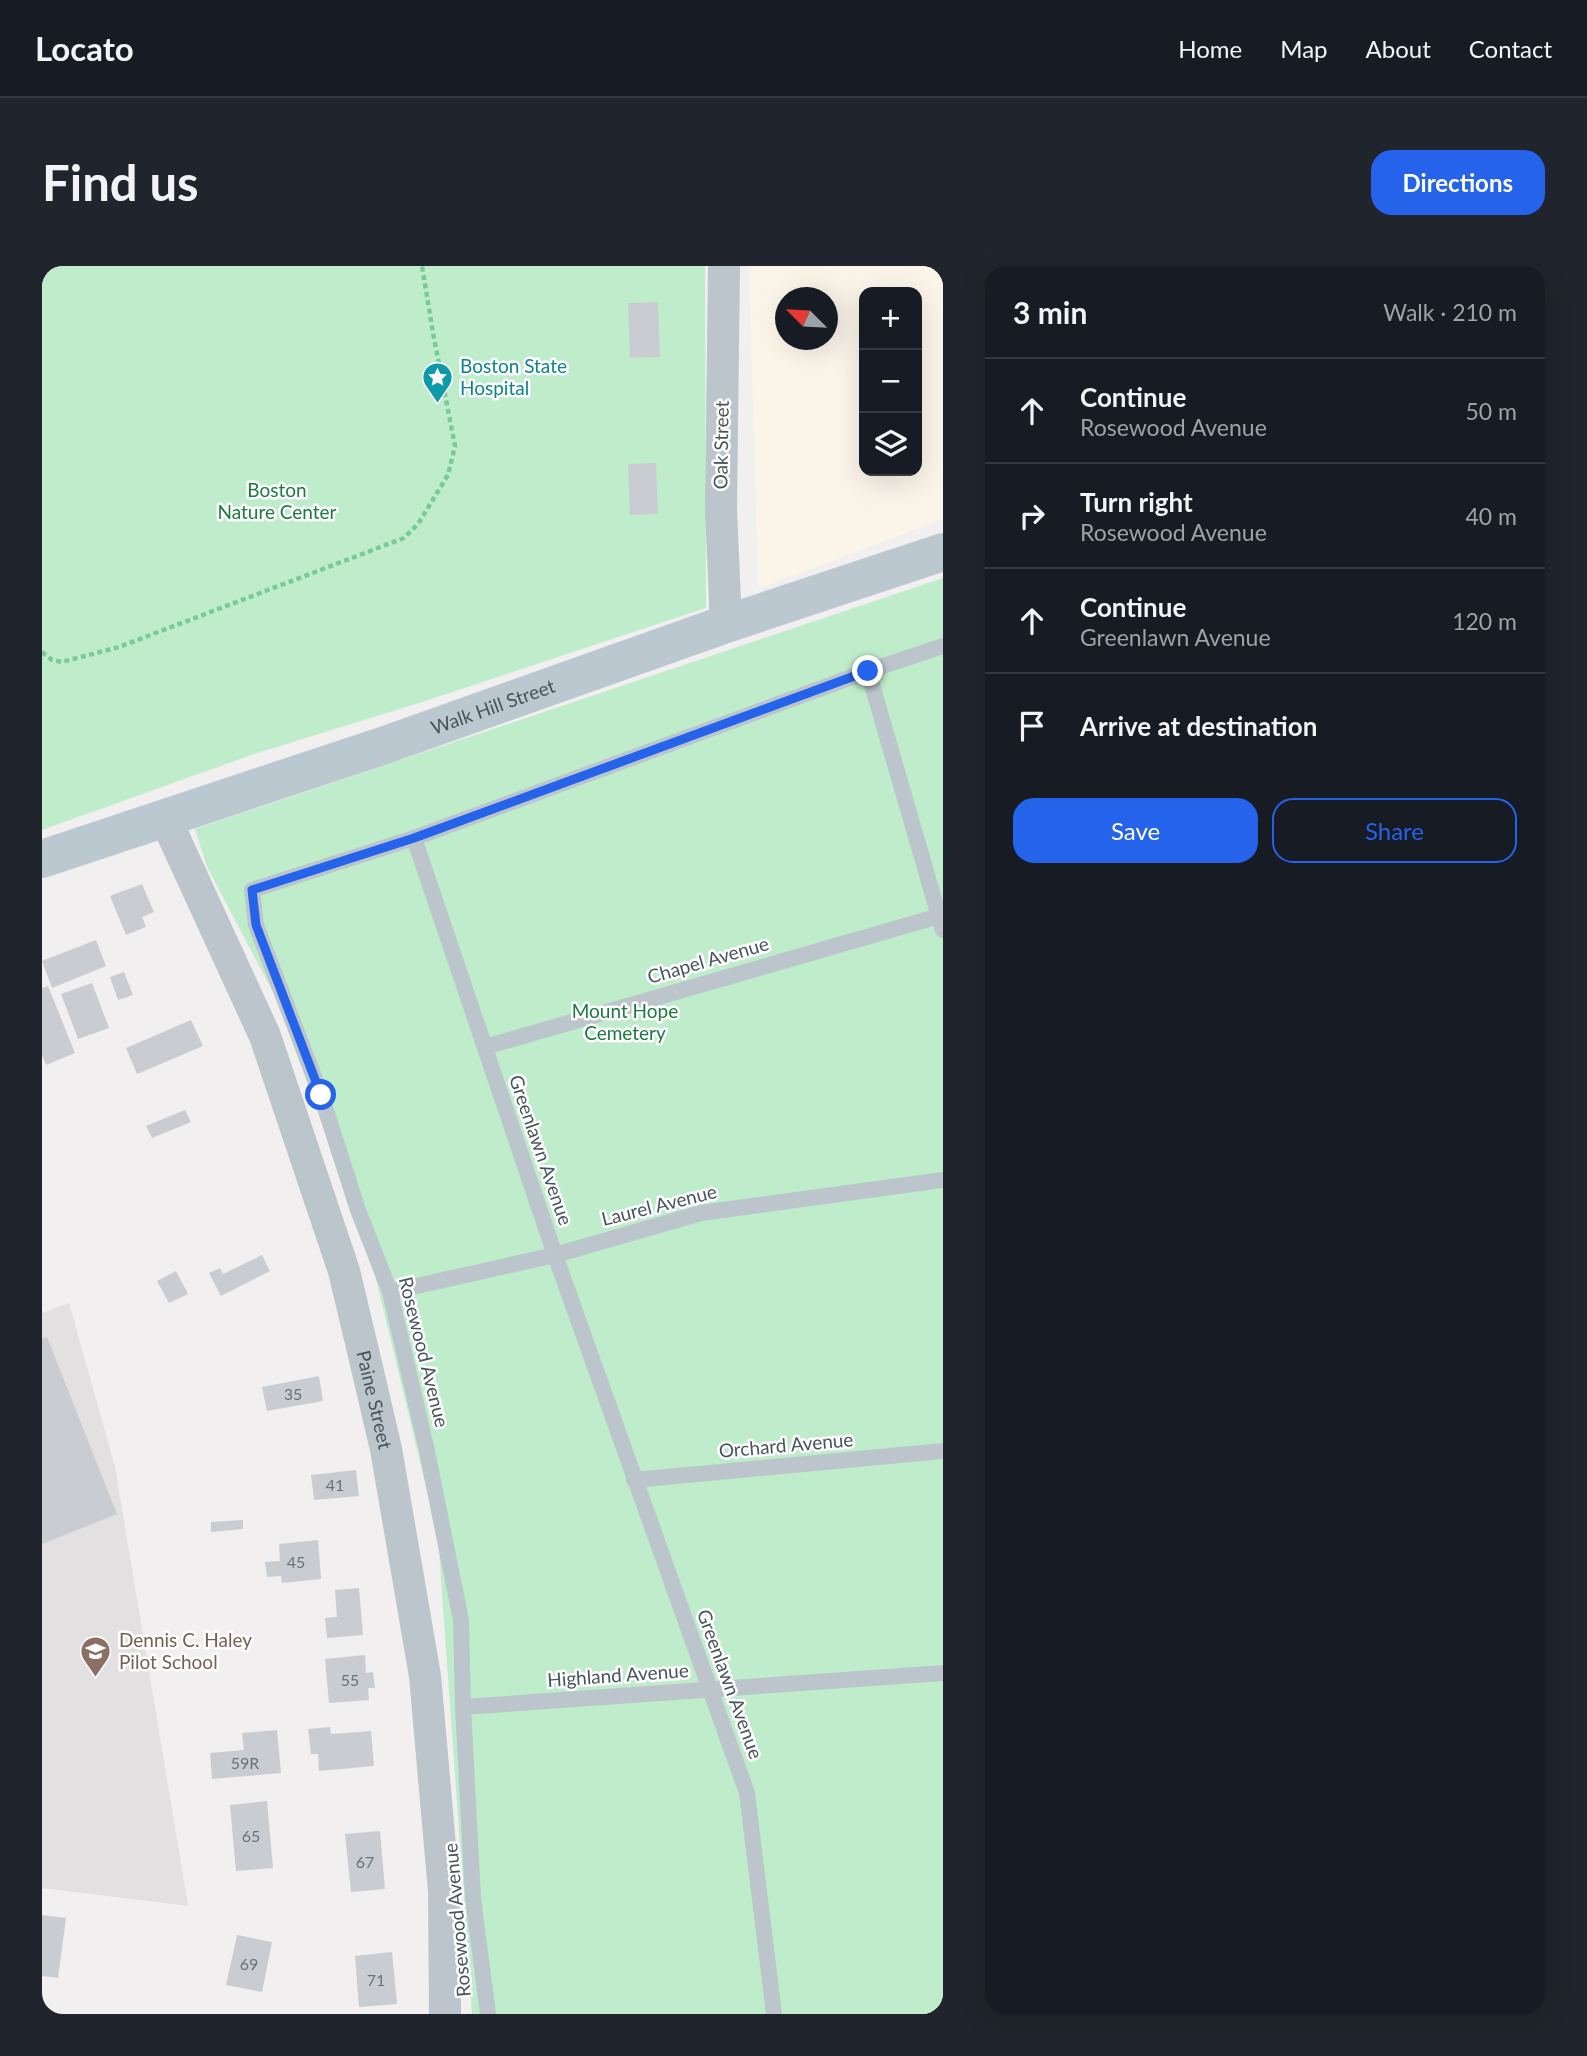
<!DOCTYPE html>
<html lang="en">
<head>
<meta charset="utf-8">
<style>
	:root { --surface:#171b24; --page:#20242c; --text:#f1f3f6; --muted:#9ea1a6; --line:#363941; --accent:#2563eb }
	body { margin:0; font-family:Lato,sans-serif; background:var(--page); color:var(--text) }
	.controls { position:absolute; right:21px; top:21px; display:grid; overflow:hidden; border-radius:14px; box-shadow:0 7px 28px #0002 }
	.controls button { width:63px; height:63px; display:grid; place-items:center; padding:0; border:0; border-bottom:2px solid var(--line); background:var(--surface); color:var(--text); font:35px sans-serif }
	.compass { position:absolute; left:733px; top:21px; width:63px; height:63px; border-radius:50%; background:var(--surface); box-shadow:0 7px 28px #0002; rotate:294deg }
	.stop { position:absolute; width:21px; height:21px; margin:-16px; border:5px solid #2563eb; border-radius:50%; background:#fff }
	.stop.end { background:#2563eb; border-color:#fff; box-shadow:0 2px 7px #0008 }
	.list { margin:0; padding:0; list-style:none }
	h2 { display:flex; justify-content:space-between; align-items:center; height:91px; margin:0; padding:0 28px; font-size:30px }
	h2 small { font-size:23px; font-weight:400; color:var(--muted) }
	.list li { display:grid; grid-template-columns:46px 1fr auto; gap:21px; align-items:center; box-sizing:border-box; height:105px; padding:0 28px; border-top:2px solid var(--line) }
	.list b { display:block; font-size:26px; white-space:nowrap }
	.list p { margin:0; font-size:23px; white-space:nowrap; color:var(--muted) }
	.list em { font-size:23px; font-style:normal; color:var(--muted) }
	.actions { display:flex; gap:14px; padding:21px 28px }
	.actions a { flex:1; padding:16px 0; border:2px solid var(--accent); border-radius:21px; text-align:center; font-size:24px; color:var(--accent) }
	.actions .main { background:var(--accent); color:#fff }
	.icon { flex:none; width:38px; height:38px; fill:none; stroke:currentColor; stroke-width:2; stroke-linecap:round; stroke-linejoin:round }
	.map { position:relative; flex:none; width:901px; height:1748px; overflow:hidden; border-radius:21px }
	header { display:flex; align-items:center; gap:42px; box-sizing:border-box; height:98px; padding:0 35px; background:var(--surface); border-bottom:2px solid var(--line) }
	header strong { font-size:33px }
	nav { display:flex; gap:38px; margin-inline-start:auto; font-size:24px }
	.intro { display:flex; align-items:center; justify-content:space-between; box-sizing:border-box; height:168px; padding:0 42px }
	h1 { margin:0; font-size:49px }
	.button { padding:18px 32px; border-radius:21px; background:var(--accent); color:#fff; font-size:24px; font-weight:700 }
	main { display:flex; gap:42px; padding:0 42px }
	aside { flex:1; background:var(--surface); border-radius:21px; box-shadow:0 7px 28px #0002 }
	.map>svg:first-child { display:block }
	.commercial { fill:#fbf4e9; fill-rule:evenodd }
	.education { fill:#e2e0e1 }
	.green { fill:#bfedcc }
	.building { fill:#c9cdd1 }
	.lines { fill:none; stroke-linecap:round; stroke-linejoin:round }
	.path { stroke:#78ca99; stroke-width:4.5; stroke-dasharray:5 3.5; stroke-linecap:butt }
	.service { stroke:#bbc5cb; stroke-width:16 }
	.minor { stroke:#bbc5cb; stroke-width:32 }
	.secondary { stroke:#bbc8d0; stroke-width:38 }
	.route { stroke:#2563eb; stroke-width:9 }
	.labels { text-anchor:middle; stroke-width:5; stroke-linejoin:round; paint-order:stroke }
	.number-label { font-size:16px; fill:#687279 }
	.culture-label { font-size:19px; fill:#0d838f; stroke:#fff; text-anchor:start }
	.street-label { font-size:19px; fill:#48545c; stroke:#fff }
	.park-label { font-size:19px; fill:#1a7b40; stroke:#fff }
	.education-label { font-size:19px; fill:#785e54; stroke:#fff; text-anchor:start }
</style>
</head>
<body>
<header>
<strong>Locato</strong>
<nav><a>Home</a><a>Map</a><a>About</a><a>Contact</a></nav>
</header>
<div class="intro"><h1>Find us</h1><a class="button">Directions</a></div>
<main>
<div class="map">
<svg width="901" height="1748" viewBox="0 0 901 1748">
	<rect width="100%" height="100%" fill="#f1efef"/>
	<path class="commercial" d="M707,0h194v253l-185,70zM822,26h53v179h-53zM744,32h42v42h-42z"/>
	<polygon class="education" points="27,1037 73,1201 146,1640 0,1622 0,1047"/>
	<g class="green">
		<polygon points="0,0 663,0 664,342 377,437 212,488 0,564"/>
		<polygon points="901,312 901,1748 430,1748 396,1271 328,988 235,734 165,601 153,563"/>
	</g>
	<g class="building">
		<polygon points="616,36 618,91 588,92 586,37"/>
		<polygon points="614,197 616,248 588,249 586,198"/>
		<polygon points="100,618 112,646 100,651 104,661 84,669 68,630"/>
		<polygon points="54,674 64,700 10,722 0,695"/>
		<polygon points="82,706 91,729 76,734 68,711"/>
		<polygon points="50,717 67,762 36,773 19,728"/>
		<polygon points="6,720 33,787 4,799 0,789 0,722"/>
		<polygon points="149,754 161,780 95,808 84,782"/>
		<polygon points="143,844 149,856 110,872 104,860"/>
		<polygon points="220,989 228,1005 179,1030 167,1007 178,1002 181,1008"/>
		<polygon points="134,1005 146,1028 127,1037 115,1015"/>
		<polygon points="5,1071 75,1248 0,1278 0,1073"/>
		<polygon points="277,1110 281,1135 225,1145 220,1121"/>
		<polygon points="314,1204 317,1230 272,1234 269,1209"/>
		<polygon points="201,1254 201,1263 169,1266 169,1256"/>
		<polygon points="276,1274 279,1313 240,1317 239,1310 225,1311 223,1296 238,1295 237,1278"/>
		<polygon points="317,1322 321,1369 285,1372 283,1352 295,1351 293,1324"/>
		<polygon points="323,1389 324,1407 331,1406 333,1422 326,1422 327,1434 287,1437 283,1393"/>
		<polygon points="288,1461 289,1468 329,1465 332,1500 277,1505 276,1488 269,1488 266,1463"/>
		<polygon points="235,1464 239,1507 170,1513 168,1487 202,1484 200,1467"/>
		<polygon points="225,1535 231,1602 194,1605 188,1539"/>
		<polygon points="338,1565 343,1623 309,1626 303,1568"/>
		<polygon points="0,1649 24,1652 16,1712 0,1710"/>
		<polygon points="195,1669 230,1676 220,1726 184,1719"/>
		<polygon points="350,1686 355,1738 317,1741 313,1690"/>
	</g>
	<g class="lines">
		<polyline class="path" points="0,386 10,394 20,396 77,381 362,272 376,258 406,209 413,180 391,67 380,0"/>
		<g class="service">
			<polyline points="826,405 901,664"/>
			<polyline points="372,572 513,989 705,1527 732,1748"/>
			<polyline points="443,781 901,649"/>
			<polyline points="348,1026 513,989 659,947 901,914"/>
			<polyline points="592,1214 901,1185"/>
			<polyline points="421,1441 901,1407"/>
			<polyline points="446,1748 431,1632 421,1441 419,1354 385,1185 348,1026 316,944 279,829 214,659 210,624 372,572 826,405 901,380"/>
		</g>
		<g class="minor">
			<polyline points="682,0 679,244 684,358"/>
			<path id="s1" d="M123,552l100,218 79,235 20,84 22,94 39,227 19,215 1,123"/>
		</g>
		<path class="secondary" id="s2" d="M0,593l346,-115 338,-120 217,-72"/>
	</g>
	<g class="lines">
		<polyline class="route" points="279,829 214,659 210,624 372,572 826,405"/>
	</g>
	<defs>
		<symbol id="sight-pin" viewBox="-11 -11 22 30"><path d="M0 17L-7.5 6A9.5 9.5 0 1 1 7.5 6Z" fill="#0f9aa8" stroke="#fff"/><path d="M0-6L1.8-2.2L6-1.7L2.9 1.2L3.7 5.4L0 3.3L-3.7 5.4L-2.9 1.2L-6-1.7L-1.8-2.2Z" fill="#fff"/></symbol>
		<symbol id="school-pin" viewBox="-11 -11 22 30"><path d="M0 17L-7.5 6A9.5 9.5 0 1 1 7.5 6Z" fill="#8d6e63" stroke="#fff"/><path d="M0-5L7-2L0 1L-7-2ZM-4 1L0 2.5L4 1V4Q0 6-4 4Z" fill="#fff"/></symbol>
	</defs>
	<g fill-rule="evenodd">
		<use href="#sight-pin" x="378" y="94" width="35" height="47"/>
		<use href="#school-pin" x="36" y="1368" width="35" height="47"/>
	</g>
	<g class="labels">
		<g class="number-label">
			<text x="251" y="1134">35</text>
			<text x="293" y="1225">41</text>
			<text x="254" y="1302">45</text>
			<text x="308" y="1420">55</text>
			<text x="203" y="1503">59R</text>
			<text x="209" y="1576">65</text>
			<text x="323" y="1602">67</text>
			<text x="207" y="1704">69</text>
			<text x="334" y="1720">71</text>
		</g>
		<g class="culture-label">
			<text x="418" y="107">Boston State<tspan x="418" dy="22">Hospital</tspan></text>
		</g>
		<g class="street-label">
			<text transform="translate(679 179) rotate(-89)" y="7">Oak Street</text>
			<text dy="7" stroke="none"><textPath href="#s2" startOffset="476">Walk Hill Street</textPath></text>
			<text transform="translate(666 694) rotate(-16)" y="7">Chapel Avenue</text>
			<text transform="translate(499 884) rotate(71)" y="7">Greenlawn Avenue</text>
			<text transform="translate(617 939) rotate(-14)" y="7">Laurel Avenue</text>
			<text transform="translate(382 1086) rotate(76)" y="7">Rosewood Avenue</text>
			<text dy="7" stroke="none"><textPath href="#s1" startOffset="620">Paine Street</textPath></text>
			<text transform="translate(744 1179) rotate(-5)" y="7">Orchard Avenue</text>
			<text transform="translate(576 1409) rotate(-4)" y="7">Highland Avenue</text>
			<text transform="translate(688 1418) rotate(70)" y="7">Greenlawn Avenue</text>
			<text transform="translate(415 1654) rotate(-95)" y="7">Rosewood Avenue</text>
		</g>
		<g class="park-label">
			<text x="235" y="231">Boston<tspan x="235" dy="22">Nature Center</tspan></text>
			<text x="583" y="752">Mount Hope<tspan x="583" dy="22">Cemetery</tspan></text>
		</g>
		<g class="education-label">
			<text x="77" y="1381">Dennis C. Haley<tspan x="77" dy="22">Pilot School</tspan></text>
		</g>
	</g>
</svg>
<div class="controls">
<button>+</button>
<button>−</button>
<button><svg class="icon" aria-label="layers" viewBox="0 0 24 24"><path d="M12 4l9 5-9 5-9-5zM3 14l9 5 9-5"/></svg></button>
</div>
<svg class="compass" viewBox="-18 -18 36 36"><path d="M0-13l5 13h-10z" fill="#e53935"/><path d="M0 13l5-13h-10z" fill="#9ea1a6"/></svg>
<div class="stop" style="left:279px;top:829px"></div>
<div class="stop end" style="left:826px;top:405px"></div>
</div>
<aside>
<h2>3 min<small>Walk · 210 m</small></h2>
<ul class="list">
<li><svg class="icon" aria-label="ahead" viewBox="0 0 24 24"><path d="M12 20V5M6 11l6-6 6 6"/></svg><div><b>Continue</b><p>Rosewood Avenue</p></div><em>50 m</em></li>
<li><svg class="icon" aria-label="right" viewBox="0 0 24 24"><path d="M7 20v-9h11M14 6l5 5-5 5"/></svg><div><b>Turn right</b><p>Rosewood Avenue</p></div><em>40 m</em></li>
<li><svg class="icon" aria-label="ahead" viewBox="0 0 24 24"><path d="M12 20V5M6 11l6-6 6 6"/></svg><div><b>Continue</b><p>Greenlawn Avenue</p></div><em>120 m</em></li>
<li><svg class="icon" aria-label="arrive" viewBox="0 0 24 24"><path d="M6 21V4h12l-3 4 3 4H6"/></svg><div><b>Arrive at destination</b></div></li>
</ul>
<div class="actions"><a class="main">Save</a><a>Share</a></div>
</aside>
</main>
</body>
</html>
